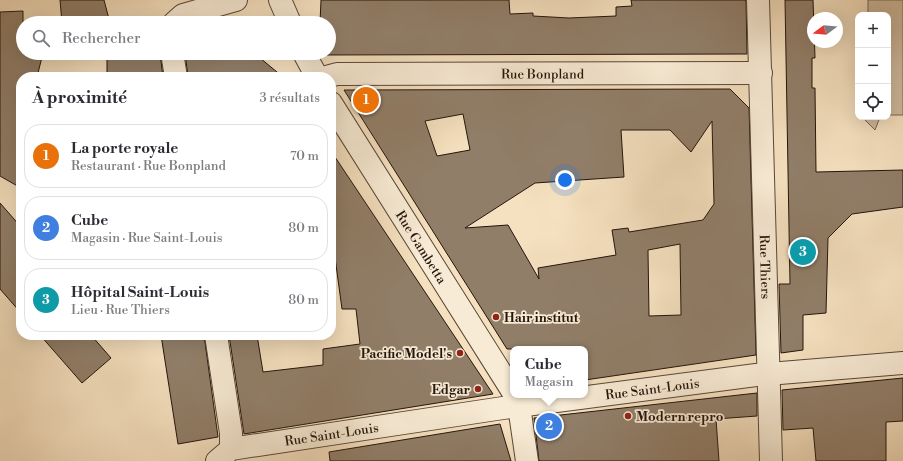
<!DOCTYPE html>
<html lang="fr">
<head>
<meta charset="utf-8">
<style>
	:root { --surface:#fff; --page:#f7f7f7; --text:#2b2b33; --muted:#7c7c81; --line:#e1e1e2; --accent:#0b8043 }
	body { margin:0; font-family:"Libre Bodoni",serif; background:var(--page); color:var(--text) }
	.controls { position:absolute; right:12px; top:12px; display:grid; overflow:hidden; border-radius:8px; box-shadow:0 4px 16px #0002 }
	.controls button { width:36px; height:36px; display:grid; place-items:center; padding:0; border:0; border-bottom:1px solid var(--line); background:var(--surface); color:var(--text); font:20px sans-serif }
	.compass { position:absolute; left:807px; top:12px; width:36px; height:36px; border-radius:50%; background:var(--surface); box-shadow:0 4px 16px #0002; rotate:254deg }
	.you { position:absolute; left:565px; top:180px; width:14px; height:14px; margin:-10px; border:3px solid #fff; border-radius:50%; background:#1a73e8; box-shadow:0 0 0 6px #1a73e833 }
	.badge { display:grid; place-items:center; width:26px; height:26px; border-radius:50%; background:var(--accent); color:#fff; font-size:13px; font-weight:700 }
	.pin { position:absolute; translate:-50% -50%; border:2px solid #fff; box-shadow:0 1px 4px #0006 }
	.popup { position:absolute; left:510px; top:346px; width:78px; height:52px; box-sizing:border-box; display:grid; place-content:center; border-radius:8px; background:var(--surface); filter:drop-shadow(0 1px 3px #0005); font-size:13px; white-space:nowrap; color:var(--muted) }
	.popup b { font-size:15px; color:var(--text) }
	.popup::after { content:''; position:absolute; left:50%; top:100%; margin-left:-8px; border:8px solid transparent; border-top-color:var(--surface) }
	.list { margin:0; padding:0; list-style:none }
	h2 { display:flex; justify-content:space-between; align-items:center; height:52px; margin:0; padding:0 16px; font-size:17px }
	h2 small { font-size:13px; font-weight:400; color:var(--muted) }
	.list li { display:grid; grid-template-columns:26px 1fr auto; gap:12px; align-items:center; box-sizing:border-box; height:64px; margin:0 8px 8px; padding:0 8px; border:1px solid var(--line); border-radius:16px }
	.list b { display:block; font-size:15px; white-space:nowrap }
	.list p { margin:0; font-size:13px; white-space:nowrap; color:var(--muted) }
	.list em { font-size:13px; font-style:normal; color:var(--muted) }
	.icon { flex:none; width:22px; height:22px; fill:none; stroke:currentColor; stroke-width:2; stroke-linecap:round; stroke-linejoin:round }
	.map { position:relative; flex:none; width:903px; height:461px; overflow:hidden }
	.search { position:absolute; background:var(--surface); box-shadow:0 4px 16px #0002; left:16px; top:16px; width:320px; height:44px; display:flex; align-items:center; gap:10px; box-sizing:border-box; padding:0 14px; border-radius:22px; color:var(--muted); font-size:15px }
	.panel { position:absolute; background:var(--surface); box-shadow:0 4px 16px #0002; left:16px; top:72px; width:320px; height:268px; border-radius:16px }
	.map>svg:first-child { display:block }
	.green { fill:#d1bda1; stroke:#7a6856 }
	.building { fill:#917e69; stroke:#24140c; fill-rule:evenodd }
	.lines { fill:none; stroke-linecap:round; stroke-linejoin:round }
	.minor-casing { stroke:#584739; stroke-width:24 }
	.tertiary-casing { stroke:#584739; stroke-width:24 }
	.minor { stroke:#f8ebd5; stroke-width:22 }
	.tertiary { stroke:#f8ebd5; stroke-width:22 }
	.poi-dot { fill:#8f2418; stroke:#f8ebd5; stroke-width:1.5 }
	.labels { text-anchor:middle; stroke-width:3.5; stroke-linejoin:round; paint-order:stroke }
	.street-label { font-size:13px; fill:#24140c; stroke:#f8ebd5 }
	.poi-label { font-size:13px; font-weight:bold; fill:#24140c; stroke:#f8ebd5; text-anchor:start }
</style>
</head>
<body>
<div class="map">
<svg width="903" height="461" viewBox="0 0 903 461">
	<rect width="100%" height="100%" fill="#f5e0bf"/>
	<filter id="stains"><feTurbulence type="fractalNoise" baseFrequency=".005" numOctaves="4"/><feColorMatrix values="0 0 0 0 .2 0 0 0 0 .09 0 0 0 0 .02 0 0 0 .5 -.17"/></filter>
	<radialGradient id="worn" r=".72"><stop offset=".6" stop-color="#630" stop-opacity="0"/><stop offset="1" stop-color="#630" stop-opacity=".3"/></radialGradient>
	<g class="green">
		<polygon points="868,0 903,0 903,115 888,115 888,15 868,15"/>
		<polygon points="863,117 880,117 875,130 864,119"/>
	</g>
	<g class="building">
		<polygon points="60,0 104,0 110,23 62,23"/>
		<polygon points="321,0 509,0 510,14 533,13 533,16 569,18 616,16 616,7 632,6 631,0 746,0 747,54 321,55 321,53 329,53 329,23 320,23"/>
		<polygon points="785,0 813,0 815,58 812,58 812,88 815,88 816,172 903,170 903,207 852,214 828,238 826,313 803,315 803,350 781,353 779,284 790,284"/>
		<polygon points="23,11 23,53 43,53 37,77 21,77 21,188 0,176 0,12"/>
		<polygon points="63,53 160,53 163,77 107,77 107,58 63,59"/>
		<polygon points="185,53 254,53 283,77 188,77"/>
		<path d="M730,89l19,19 7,247 -171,25v-31h-78l-163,-259zM463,114l7,36 -33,6 -12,-35zM712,121l2,83 -11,16 -74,12 -1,-4 -16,2 4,25 -78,13 1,11 -31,-54 -43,3 70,-45 89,-6 -3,-47h49l21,22zM680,244l1,71 -32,1 -1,-66z"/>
		<polygon points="331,151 493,394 244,434 229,335 257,335 263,372 323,365 323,349 360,344 356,309 342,309 331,228"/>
		<polygon points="0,203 21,227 21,313 0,289"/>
		<polygon points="40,335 91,335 111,358 82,383"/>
		<polygon points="161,335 204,335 218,437 178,444"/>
		<polygon points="903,378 903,421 886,422 886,461 816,461 813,428 783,430 782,390"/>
		<polygon points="757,393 757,416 716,419 719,461 539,461 534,418"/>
		<polygon points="500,424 511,461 330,461 329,452"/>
	</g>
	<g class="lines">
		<defs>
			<g id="minor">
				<polyline points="280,0 290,23"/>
				<path id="s1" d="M758,0l13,461"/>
				<polyline points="174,23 183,15 236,0"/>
				<polyline points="172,53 176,77"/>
				<polyline points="304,53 317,77"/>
				<path id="s2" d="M326,77l11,-3 424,-1"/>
				<path id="s3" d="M331,103l182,289"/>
				<polyline points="216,335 231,433 231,449"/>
				<polyline points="515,395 519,406 527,461"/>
			</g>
			<g id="tertiary">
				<path id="s4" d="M217,461l14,-12 272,-41 253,-33 147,-12"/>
			</g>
		</defs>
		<use href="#minor" class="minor-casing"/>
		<use href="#tertiary" class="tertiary-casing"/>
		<use href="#minor" class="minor"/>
		<use href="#tertiary" class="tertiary"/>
	</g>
	<g class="poi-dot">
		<circle cx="496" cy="317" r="4"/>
		<circle cx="460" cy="353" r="4"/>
		<circle cx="478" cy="389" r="4"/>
		<circle cx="628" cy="416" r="4"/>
	</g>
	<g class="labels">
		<g class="street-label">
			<text dy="5" stroke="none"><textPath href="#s2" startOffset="217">Rue Bonpland</textPath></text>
			<text dy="5" stroke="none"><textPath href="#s3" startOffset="170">Rue Gambetta</textPath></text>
			<text dy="5" stroke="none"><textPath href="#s1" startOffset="267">Rue Thiers</textPath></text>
			<text dy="5" stroke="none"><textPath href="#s4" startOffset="444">Rue Saint-Louis</textPath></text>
			<text dy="5" stroke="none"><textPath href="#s4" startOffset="120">Rue Saint-Louis</textPath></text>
		</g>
		<g class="poi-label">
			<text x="504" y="322">Hair institut</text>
			<text x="452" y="358" text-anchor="end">Pacific Model's</text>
			<text x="470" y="394" text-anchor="end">Edgar</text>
			<text x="636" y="421">Modern repro</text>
		</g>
	</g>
	<rect width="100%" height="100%" filter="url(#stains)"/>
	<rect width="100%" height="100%" fill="url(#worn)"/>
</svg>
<div class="controls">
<button>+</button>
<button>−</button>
<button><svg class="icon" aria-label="locate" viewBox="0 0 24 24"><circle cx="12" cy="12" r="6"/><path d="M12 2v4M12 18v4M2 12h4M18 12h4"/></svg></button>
</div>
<svg class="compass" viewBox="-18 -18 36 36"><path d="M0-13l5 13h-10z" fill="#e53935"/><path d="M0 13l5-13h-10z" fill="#7c7c81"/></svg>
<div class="you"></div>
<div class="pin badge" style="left:366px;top:100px;background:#e8710a">1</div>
<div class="pin badge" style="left:549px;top:426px;background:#3f7fe0">2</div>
<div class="popup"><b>Cube</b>Magasin</div>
<div class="pin badge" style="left:803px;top:252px;background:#0f9aa8">3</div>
<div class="search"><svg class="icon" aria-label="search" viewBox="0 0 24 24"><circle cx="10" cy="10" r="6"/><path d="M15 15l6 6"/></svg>Rechercher</div>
<section class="panel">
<h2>À proximité<small>3 résultats</small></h2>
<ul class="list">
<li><span class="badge" style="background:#e8710a">1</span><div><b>La porte royale</b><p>Restaurant · Rue Bonpland</p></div><em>70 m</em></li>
<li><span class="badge" style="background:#3f7fe0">2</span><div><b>Cube</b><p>Magasin · Rue Saint-Louis</p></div><em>80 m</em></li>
<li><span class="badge" style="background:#0f9aa8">3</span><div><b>Hôpital Saint-Louis</b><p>Lieu · Rue Thiers</p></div><em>80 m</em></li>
</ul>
</section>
</div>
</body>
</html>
